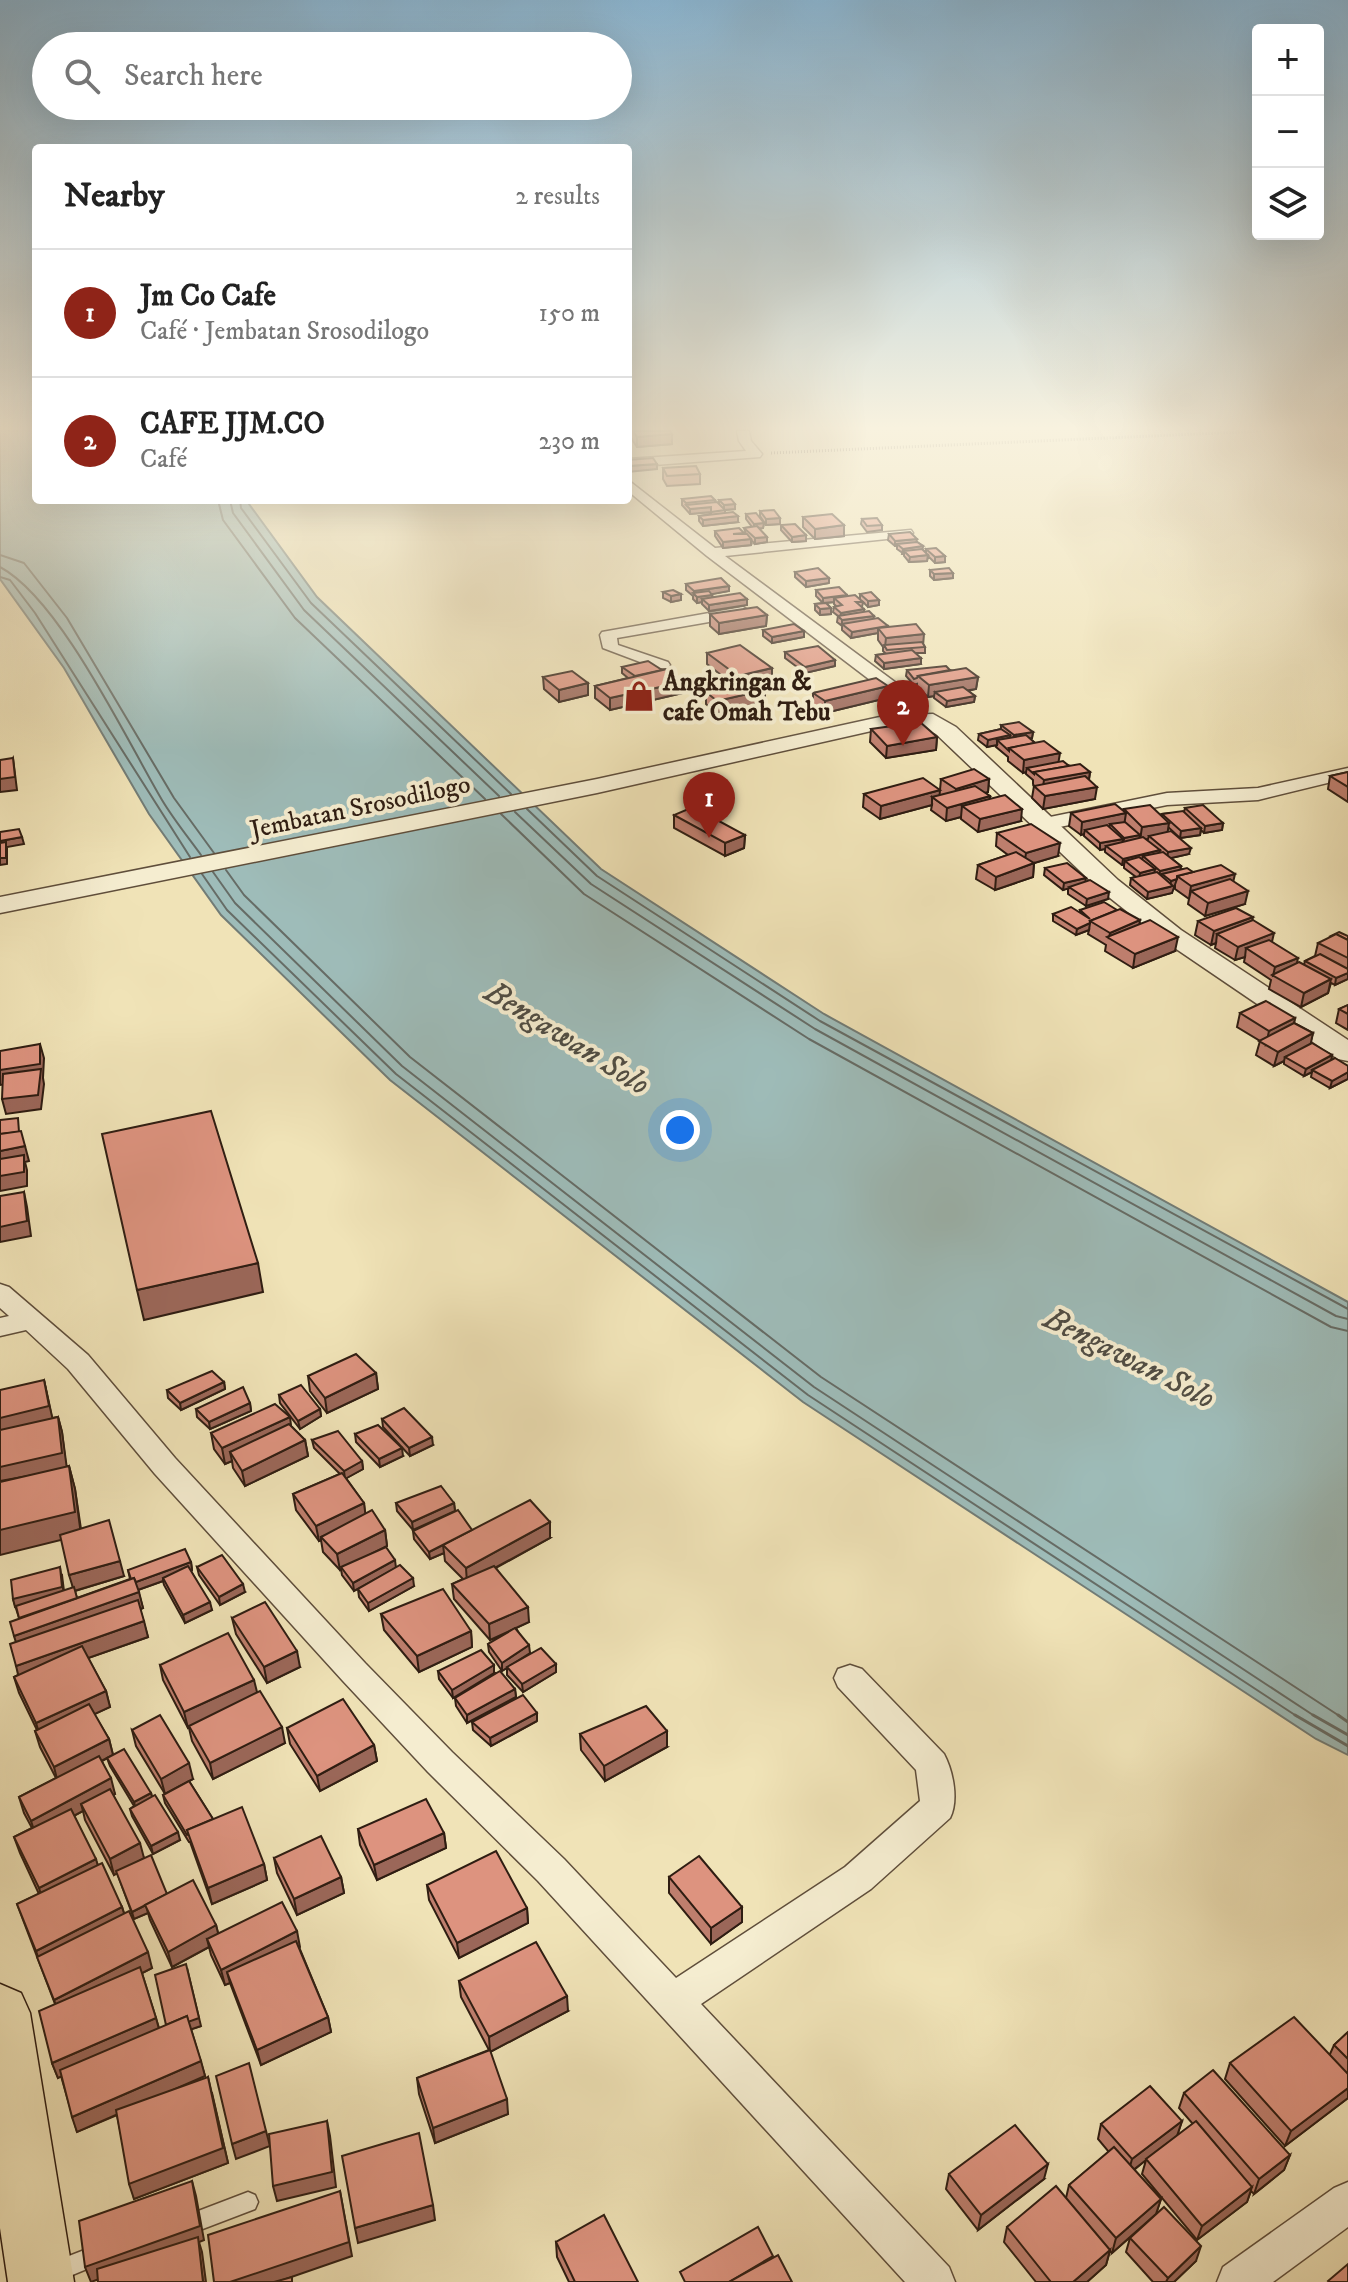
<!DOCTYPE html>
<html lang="en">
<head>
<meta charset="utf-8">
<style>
	:root { --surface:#fff; --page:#f2f2f2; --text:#222; --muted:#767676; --line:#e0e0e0; --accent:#8f2418 }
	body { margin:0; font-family:"IM FELL DW Pica",serif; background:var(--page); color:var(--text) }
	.controls { position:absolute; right:24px; top:24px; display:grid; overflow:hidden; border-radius:8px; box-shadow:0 8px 32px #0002 }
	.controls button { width:72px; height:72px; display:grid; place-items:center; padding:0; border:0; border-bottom:2px solid var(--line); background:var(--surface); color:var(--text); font:40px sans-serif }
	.you { position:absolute; left:680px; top:1130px; width:28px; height:28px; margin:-20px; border:6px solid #fff; border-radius:50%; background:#1a73e8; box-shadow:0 0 0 12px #1a73e833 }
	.badge { display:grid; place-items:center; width:52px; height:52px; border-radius:50%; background:var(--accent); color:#fff; font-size:26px; font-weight:700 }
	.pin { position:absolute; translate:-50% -66px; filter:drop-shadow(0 2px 4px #0008) }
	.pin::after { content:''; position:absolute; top:42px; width:28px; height:24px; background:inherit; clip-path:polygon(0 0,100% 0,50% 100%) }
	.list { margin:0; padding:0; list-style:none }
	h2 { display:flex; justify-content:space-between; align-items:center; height:104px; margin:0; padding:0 32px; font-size:34px }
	h2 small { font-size:26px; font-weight:400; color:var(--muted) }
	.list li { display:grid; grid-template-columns:52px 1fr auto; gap:24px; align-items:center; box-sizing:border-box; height:128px; padding:0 32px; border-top:2px solid var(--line) }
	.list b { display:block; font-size:30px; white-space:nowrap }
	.list p { margin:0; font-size:26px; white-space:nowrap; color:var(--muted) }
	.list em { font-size:26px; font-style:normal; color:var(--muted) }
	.icon { flex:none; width:44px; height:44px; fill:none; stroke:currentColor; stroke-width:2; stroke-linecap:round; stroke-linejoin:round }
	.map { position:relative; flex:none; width:1348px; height:2282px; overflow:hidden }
	.search { position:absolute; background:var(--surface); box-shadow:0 8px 32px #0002; left:32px; top:32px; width:600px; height:88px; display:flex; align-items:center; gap:20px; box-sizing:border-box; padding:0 28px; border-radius:44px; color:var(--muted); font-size:30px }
	.panel { position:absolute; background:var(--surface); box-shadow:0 8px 32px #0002; left:32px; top:144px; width:600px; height:360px; border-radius:8px }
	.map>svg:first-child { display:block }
	.water { fill:#9ebcb9; stroke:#727c76; stroke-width:2 }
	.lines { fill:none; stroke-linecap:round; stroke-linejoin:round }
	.shore-far1 { stroke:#666c66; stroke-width:2 }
	.shore { stroke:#666c66; stroke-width:3 }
	.service-casing { stroke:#5f4e3b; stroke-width:3 }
	.minor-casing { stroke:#5f4e3b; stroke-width:3 }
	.tertiary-casing { stroke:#5f4e3b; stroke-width:3 }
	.secondary-casing { stroke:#2f1d12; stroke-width:3 }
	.primary-casing { stroke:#2f1d12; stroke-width:3 }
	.path { stroke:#2f1d12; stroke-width:3; stroke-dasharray:1 2; stroke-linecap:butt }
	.service { fill:#f5edd0; fill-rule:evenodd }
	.minor { fill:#f5edd0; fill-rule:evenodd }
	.tertiary { fill:#f5edd0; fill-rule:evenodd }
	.secondary { fill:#f5edd0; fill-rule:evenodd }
	.primary { fill:#f0e3b7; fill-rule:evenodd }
	.wall { fill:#be7e6d; stroke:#2f1d12; stroke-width:2 }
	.shaded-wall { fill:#9b6759; stroke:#2f1d12; stroke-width:2 }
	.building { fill:#dd937f; stroke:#2f1d12; stroke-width:2 }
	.labels { text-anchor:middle; stroke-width:8; stroke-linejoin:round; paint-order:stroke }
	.far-poi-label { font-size:26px; font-weight:bold; fill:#2f1d12; stroke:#f5edd0; text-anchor:start }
	.far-street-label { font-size:26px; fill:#2f1d12; stroke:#f5edd0 }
	.water-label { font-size:32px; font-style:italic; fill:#504d44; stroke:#f5edd0 }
</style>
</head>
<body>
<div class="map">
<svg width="1348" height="2282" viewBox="0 0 1348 2282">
	<rect width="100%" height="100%" fill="#f0e3b7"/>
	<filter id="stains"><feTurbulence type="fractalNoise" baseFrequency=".0025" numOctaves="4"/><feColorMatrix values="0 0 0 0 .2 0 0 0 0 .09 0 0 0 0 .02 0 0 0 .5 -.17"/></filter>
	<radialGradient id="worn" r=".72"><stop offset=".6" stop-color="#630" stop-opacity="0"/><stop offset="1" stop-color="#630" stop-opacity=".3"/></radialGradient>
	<polygon class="water" points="0,431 36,431 36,500 246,500 317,597 601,869 824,1014 1348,1302 1348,1755 1316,1739 803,1402 390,1080 221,915 149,814 64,668 0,579"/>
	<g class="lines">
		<g class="shore-far1">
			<polyline points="218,500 223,520 295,618 485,799"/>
			<polyline points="230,500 233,513 304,610 499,796"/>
			<polyline points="240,500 241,508 311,603 511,794"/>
			<polyline points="0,555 24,563 67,618 174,798 214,853"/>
			<path d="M0,567c60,32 126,172 162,233 12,20 26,37 39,55"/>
			<polyline points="0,577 10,580 35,613 190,857"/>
			<polyline points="527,809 597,876 820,1021 1348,1309"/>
			<polyline points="515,812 591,884 815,1029 1336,1316 1348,1319"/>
			<polyline points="501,814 584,894 809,1039 1331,1327 1348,1331"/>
			<polyline points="226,870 244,895 410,1057 821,1377 1341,1717"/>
			<polyline points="213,872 235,903 402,1066 814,1387 1316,1717"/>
			<polyline points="202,874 227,910 396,1074 808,1395 1298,1717"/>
		</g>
		<g class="shore">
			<polyline points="1295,1715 1348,1746"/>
			<polyline points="1313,1715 1348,1735"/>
			<polyline points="1338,1715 1348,1722"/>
		</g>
		<defs>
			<g id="service">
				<polygon points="248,2192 255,2195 258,2202 255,2209 200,2230 193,2227 190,2220 193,2213"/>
				<polygon points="87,2249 94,2252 97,2259 94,2266 58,2281 51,2277 47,2270 51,2263"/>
			</g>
			<g id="minor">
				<polygon points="737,431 749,431 751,441 762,454 760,457 628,467 628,459 746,451 739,441"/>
				<polygon points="628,480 715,548 911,530 913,533 906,537 725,556 907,691 909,695 907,699 895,699 707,556 628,491"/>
				<polygon points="743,607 751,612 749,615 617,638 618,645 668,662 670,665 668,668 656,668 603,648 600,635 602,632"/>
				<polygon points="1348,768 1348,778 1258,800 1167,805 1045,830 1036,824 1045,818 1167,793 1258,788"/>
				<path d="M0,1284l9,3 79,68 87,103 190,205 87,89 112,107 112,119 169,-111 75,-66 -4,-31 -78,-83 -4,-9 4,-9 12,-4 12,4 82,85c9,17 15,46 6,64l-79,71 -170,115 248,263 6,15h-50l-367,-401 -110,-109 -85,-91 -188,-207 -87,-105 -42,-39 -26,6v-18l9,-2 -9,-8z"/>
				<polygon points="1348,2182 1348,2227 1273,2282 1217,2282 1223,2267 1334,2188"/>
			</g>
			<polygon id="tertiary" points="933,714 956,727 1118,880 1181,930 1348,1040 1348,1061 1338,1059 1163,940 1100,890 936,734 923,728 889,727 597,793 0,913 0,897 597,779 889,715"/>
			<polygon id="secondary" points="901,688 909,690 916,709 898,726 880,726 877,721 891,707 889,695 893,690"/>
			<polygon id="primary" points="0,1984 21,1993 30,2013 74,2282 8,2282 0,2228"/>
		</defs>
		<use href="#service" class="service-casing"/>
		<use href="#minor" class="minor-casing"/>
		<use href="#tertiary" class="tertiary-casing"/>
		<use href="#secondary" class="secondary-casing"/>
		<use href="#primary" class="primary-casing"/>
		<polyline class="path" points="771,453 1262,431"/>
		<use href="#service" class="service"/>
		<use href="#minor" class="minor"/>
		<use href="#tertiary" class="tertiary"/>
		<use href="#secondary" class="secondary"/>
		<use href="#primary" class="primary"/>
	</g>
	<g class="wall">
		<polygon points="631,431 670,431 672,444 637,447 631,438"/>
		<polygon points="663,468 700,474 700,484 667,486 663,479"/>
		<polygon points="682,499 715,500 715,502 719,504 719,500 735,504 735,509 725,510 725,512 738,522 703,526 699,521 699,516 711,514 711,512 690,514 682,505"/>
		<polygon points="760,511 780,518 780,524 766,525 760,516"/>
		<polygon points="746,514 764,523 763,528 759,529 767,537 767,542 755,544 751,540 751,545 723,548 715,536 715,531 744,533 744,534 746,534 744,528 752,527 746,519"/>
		<polygon points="803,517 844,525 844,536 815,539 803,527"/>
		<polygon points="862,519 882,525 882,530 867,532 861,524"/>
		<polygon points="781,525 806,535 806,541 792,542 781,530"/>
		<polygon points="889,534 917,542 923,546 922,549 926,553 926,549 945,556 945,562 935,563 928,556 927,561 909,562 904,556 904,554 897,549 897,546 895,546 888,540"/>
		<polygon points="930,570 953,578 934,580 930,576"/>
		<polygon points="795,572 829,583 806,587 795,577"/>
		<polygon points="686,584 729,586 729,591 711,594 712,597 747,599 747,605 709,611 702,604 702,602 697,603 693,599 693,596 686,590"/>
		<polygon points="816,590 860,599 860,594 879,600 879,605 868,607 863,602 862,607 864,612 874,619 888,626 888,627 923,644 925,647 925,653 916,653 921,664 884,669 875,661 876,655 886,654 883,651 883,647 878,640 878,633 851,638 842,630 842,626 837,622 838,616 833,612 834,607 836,606 834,604 834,602 826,603 831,608 831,614 820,615 815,610 815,604 823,603 816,596"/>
		<polygon points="663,592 681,594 681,600 671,602 663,598"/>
		<polygon points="710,614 767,615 766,626 719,634 710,626"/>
		<polygon points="763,630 804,631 804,637 772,643 763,636"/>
		<polygon points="785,652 835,666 805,673 785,658"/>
		<polygon points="707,653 772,680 756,683 765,702 717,713 706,704 706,692 735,686 707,664"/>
		<polygon points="622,667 662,670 683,693 610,710 595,698 595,686 628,678 622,673"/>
		<polygon points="907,670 950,670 978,677 976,689 968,691 975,696 974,702 946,707 934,698 934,696 928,697 917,687 917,684 914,685 906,676"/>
		<polygon points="543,677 588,683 588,695 559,702 544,689"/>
		<polygon points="888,686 887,698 825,713 813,705 813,693"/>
		<polygon points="1001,725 1033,732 1032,738 1029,738 1058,762 1090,772 1089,780 1095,799 1043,809 1032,798 1034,786 1033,784 1033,780 1026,774 1026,772 1023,773 1008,761 1008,757 996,747 997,745 987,747 978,740 979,734 1001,729"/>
		<polygon points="871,729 937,737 936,750 886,758 870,742"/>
		<polygon points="1348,772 1348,802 1328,789 1330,776"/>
		<polygon points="941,779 989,779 988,792 985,793 990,796 990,799 1021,821 978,832 961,819 961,817 946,821 931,810 932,805 880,819 863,807 864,794 940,790"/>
		<polygon points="1185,808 1223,823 1222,830 1204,833 1201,830 1200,835 1180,838 1168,827 1167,832 1189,854 1171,858 1181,866 1180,869 1233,881 1245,904 1205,916 1188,904 1189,899 1175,889 1175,886 1173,887 1172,893 1147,899 1130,885 1131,878 1136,877 1124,868 1124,865 1122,865 1105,852 1105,849 1100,850 1084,836 1084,834 1081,835 1069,826 1071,813 1123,811 1124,809 1162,816 1162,814 1184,812"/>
		<polygon points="674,815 745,835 744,848 725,856 674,828"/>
		<polygon points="997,833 1058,856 1034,863 1033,877 995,890 976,879 978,865 1008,855 996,846"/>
		<polygon points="1045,868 1085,882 1108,899 1086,906 1068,894 1068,888 1063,890 1044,875"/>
		<polygon points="1080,910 1140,925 1175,951 1133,968 1105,951 1106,945 1088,934 1089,930 1076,935 1053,921 1053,914 1080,912"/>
		<polygon points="1198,921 1252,921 1272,942 1297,963 1304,965 1305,961 1315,956 1318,943 1348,936 1348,979 1335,985 1331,983 1328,993 1301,1007 1269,989 1271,980 1244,962 1245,957 1235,960 1215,948 1216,943 1211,945 1195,935"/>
		<polygon points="1348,1005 1348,1030 1336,1023 1339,1009"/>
		<polygon points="1240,1013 1295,1018 1294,1023 1313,1033 1310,1044 1332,1055 1331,1060 1348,1066 1348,1079 1330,1088 1311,1077 1312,1072 1304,1076 1284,1064 1284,1061 1274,1066 1256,1055 1260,1041 1237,1027"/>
		<polygon points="376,1373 378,1389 327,1413 310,1391 308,1376"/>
		<polygon points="44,1380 52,1418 58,1417 62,1432 66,1466 69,1466 75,1489 81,1529 124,1576 75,1591 77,1598 130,1579 128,1570 191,1562 192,1570 191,1571 212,1610 185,1623 164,1585 163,1581 138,1590 143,1608 140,1609 148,1637 88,1658 106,1691 110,1707 94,1714 109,1739 113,1755 102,1761 115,1794 113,1795 144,1858 167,1894 216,1925 218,1933 300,1947 299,1947 328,2017 331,2032 261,2065 230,1983 225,1985 211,1955 209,1947 172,1967 150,1920 148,1913 134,1919 117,1873 114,1875 85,1820 83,1811 74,1816 98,1865 122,1907 124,1913 152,1968 142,1973 159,2028 201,2026 191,2029 205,2076 179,2088 212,2093 228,2163 134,2199 117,2115 77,2132 61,2076 58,2078 52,2063 55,2004 17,1904 39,1894 20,1853 14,1837 32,1828 24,1813 19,1797 56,1778 40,1747 35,1731 37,1730 19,1693 14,1677 18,1675 16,1642 19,1618 13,1599 62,1575 64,1591 73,1588"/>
		<polygon points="224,1382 225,1389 181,1410 168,1398 167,1390"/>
		<polygon points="279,1395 320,1409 321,1416 300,1429 280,1403"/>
		<polygon points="250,1403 251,1411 210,1429 197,1417 196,1409"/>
		<polygon points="382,1419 433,1445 410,1456 383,1427"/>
		<polygon points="292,1427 305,1440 308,1456 245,1486 233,1468 232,1461 225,1464 214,1449 211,1433"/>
		<polygon points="355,1434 403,1456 380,1467 356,1442"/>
		<polygon points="312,1440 362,1461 363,1469 346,1478 364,1503 365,1514 385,1530 387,1546 383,1548 396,1568 414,1586 369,1611 359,1597 358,1589 373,1580 354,1591 342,1575 341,1569 340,1570 323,1552 321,1540 319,1541 296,1510 293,1494 340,1474 314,1448"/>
		<polygon points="396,1503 454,1503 455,1511 413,1530 397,1511"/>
		<polygon points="472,1530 550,1538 496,1568 529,1622 516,1628 530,1653 517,1661 556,1664 556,1672 523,1692 507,1675 507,1668 502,1671 489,1652 488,1644 509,1632 490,1640 454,1599 452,1584 463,1579 445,1561 444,1553 430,1559 414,1539 413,1531"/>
		<polygon points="197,1567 245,1592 220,1605 199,1575"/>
		<polygon points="381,1614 471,1631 472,1647 419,1672 384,1630"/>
		<polygon points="232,1618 300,1667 267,1683 236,1634"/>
		<polygon points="160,1665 257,1693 285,1743 213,1779 192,1741 189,1728 188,1728 163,1680"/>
		<polygon points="438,1671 494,1673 453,1698 439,1679"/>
		<polygon points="515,1689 516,1697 467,1723 456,1706 455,1698"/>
		<polygon points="537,1721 491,1746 473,1730 472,1722"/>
		<polygon points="287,1728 374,1745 377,1761 320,1791 290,1744"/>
		<polygon points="132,1730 193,1779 189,1781 213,1819 264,1864 267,1880 212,1904 190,1842 189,1842 165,1803 163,1795 165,1794 136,1746"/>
		<polygon points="580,1734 667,1747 605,1781 581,1750"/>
		<polygon points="107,1758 151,1793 152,1797 180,1840 153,1854 132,1816 130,1809 134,1806 110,1766"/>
		<polygon points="358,1829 444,1833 446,1848 377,1880 360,1845"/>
		<polygon points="274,1858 341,1877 344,1893 297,1915 277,1873"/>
		<polygon points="669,1877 742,1907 742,1922 711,1944 669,1893"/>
		<polygon points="427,1885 527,1908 528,1923 459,1958 429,1900"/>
		<polygon points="459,1981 568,2011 490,2052 508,2114 435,2143 419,2094 417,2078 489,2050 461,1997"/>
		<polygon points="1348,2032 1348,2098 1285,2146 1225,2079 1230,2063 1330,2054 1334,2045"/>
		<polygon points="1184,2093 1290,2155 1284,2170 1254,2194 1251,2191 1247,2202 1197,2240 1142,2174 1146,2160 1134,2170 1161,2199 1156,2214 1196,2261 1174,2282 1153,2282 1126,2252 1130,2238 1150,2220 1112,2253 1110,2251 1106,2265 1087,2282 1036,2282 1004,2242 1007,2227 1066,2198 1069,2185 1109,2152 1098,2139 1101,2124 1182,2121 1177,2136 1193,2124 1179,2108"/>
		<polygon points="949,2174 1044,2179 978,2230 946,2189"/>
		<polygon points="556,2242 638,2282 569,2282 557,2257"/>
	</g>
	<g class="shaded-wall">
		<polygon points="672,434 672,444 637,447 637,437"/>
		<polygon points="657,464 657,469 628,472 628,466"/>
		<polygon points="735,504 735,509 724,510 724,505"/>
		<polygon points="711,507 711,512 690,514 690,509"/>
		<polygon points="738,516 738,522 703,526 703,520"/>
		<polygon points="780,518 780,524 766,525 766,519"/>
		<polygon points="764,523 763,528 754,529 754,524"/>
		<polygon points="844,525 844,536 815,539 815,529"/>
		<polygon points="806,535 806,541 792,542 792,537"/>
		<polygon points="767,537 767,542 755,544 755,538"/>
		<polygon points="751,539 751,545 723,548 723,542"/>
		<polygon points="917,539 916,544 897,544 897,546 895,546 895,541"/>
		<polygon points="923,546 922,552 904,551 904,554 902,554 903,549"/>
		<polygon points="928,555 927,561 909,562 910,557"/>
		<polygon points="945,556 945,562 935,563 935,557"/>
		<polygon points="953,573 953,578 934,580 934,574"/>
		<polygon points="829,578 829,583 806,587 806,581"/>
		<polygon points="729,586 729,591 697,597 694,594 694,591"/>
		<polygon points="681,594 681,600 671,602 671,596"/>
		<polygon points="712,595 712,601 702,599 702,602 697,603 697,597"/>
		<polygon points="847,595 847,600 834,598 834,602 823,603 823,598"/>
		<polygon points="747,599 747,605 709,611 709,605"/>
		<polygon points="879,600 879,605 868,607 868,601"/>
		<polygon points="831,608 831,614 820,615 820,609"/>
		<polygon points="864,609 864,614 840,618 841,613"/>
		<polygon points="767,615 766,626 719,634 719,623"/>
		<polygon points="874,616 873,621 842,624 842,620"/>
		<polygon points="888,626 888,631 878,628 878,633 851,638 852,632"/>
		<polygon points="804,631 804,637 772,643 772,637"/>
		<polygon points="924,634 923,646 885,647 886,638"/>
		<polygon points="921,658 921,664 884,669 884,663"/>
		<polygon points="835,660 835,666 805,673 805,667"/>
		<polygon points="772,668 772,680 738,688 738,676"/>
		<polygon points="978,677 976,689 939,695 935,692 934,696 928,697 929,685"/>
		<polygon points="683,682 683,693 610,710 610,698"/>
		<polygon points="588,683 588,695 559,702 559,690"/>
		<polygon points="888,686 887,698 825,713 825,701"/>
		<polygon points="765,690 765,702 717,713 717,701"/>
		<polygon points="975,696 974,702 946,707 947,701"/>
		<polygon points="1033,732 1032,738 1014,742 1014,735"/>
		<polygon points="1010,735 1010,742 997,740 997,745 987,747 988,740"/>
		<polygon points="937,737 936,750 886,758 887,746"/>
		<polygon points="1060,753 1058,765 1027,768 1026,772 1023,773 1024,760"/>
		<polygon points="13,758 17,790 0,792 0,779"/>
		<polygon points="1090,772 1088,785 1042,793 1044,780"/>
		<polygon points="989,779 988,792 955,802 956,789"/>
		<polygon points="1097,787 1095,799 1043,809 1045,796"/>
		<polygon points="940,790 939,802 932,797 932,805 880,819 881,806"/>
		<polygon points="990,796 989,809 962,806 961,817 946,821 947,808"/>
		<polygon points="1022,809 1021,821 978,832 980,819"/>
		<polygon points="1126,813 1124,826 1110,824 1109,829 1085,830 1084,834 1081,835 1082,822"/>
		<polygon points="1169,823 1167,836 1149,836 1148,839 1140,840 1142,827"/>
		<polygon points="1223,823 1222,830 1204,833 1205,826"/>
		<polygon points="1201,828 1200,835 1180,838 1181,831"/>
		<polygon points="745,835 744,848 725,856 725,843"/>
		<polygon points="1140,835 1139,842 1123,845 1124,838"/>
		<polygon points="22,837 24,844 7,847 7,864 0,865 0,841"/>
		<polygon points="1123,839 1122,846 1106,846 1105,849 1100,850 1100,843"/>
		<polygon points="1060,843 1058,856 1024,866 1026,853"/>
		<polygon points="1191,848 1189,854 1167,859 1168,852"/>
		<polygon points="1160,850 1159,857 1143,856 1142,860 1125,861 1124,865 1122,865 1123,859"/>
		<polygon points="1034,863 1033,877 995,890 996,877"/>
		<polygon points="1181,866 1180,873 1162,874 1161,877 1159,877 1160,871"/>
		<polygon points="1155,869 1154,876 1139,880 1140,873"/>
		<polygon points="1235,874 1232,887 1191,891 1189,899 1191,886"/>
		<polygon points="1086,878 1085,884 1063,890 1064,883"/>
		<polygon points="1177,879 1172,893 1147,899 1148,892 1170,887 1171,881"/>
		<polygon points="1248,891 1245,904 1205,916 1208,903"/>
		<polygon points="1109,892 1108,899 1086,906 1087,899"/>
		<polygon points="1253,917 1250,931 1217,934 1216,943 1211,945 1214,931"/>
		<polygon points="1140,920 1138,934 1109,938 1110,933"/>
		<polygon points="1090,923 1089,930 1076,935 1077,929"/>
		<polygon points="1274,933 1271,946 1246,948 1245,957 1235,960 1238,947"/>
		<polygon points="1178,937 1175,951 1133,968 1135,954"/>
		<polygon points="1298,958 1295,972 1273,976 1275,967"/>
		<polygon points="1348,973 1348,979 1335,985 1336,978"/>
		<polygon points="1331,979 1328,993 1301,1007 1304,993"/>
		<polygon points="1295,1018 1292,1032 1266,1045 1269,1031"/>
		<polygon points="1313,1033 1310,1047 1285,1057 1284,1061 1274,1066 1278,1052"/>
		<polygon points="40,1044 44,1058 43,1078 44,1084 41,1109 6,1114 2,1099 40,1078 0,1085 0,1070"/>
		<polygon points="1332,1055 1331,1062 1312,1070 1312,1072 1304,1076 1306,1069"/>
		<polygon points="1348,1072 1348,1079 1330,1088 1332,1081"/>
		<polygon points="25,1146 29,1161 25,1162 27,1170 27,1186 0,1191 0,1151"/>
		<polygon points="24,1192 27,1207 31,1236 0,1242 0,1227"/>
		<polygon points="258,1263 263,1292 144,1320 137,1290"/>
		<polygon points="376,1373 378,1389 327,1413 325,1398"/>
		<polygon points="44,1380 53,1421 0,1434 0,1418"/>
		<polygon points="224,1382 225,1389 181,1410 180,1403"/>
		<polygon points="250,1403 251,1411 210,1429 209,1422"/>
		<polygon points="320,1409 321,1416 300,1429 298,1421"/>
		<polygon points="58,1417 62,1432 67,1469 0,1481 0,1467"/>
		<polygon points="290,1417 292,1433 230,1452 232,1461 225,1464 222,1448"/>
		<polygon points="432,1437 433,1445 410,1456 409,1448"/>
		<polygon points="305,1440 308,1456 245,1486 242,1471"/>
		<polygon points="402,1448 403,1456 380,1467 379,1459"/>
		<polygon points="362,1461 363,1469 345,1479 344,1471"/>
		<polygon points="69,1466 75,1489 81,1535 0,1555 0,1530"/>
		<polygon points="364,1503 366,1519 321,1537 321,1540 319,1541 316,1526"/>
		<polygon points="454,1503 455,1511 413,1530 412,1522"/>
		<polygon points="550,1522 550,1538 467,1583 466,1568"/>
		<polygon points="385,1530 387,1546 340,1570 337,1554"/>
		<polygon points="443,1545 444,1553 430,1559 429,1552"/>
		<polygon points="395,1560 396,1568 354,1591 353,1583"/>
		<polygon points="120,1561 124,1576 74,1591 69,1575"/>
		<polygon points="191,1562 192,1570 164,1581 163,1578 163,1581 135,1591 133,1583"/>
		<polygon points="60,1567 64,1595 15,1607 13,1599"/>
		<polygon points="413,1578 414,1586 369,1611 368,1603"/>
		<polygon points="243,1584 245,1592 220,1605 219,1597"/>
		<polygon points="139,1592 143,1608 19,1652 14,1636"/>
		<polygon points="210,1602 212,1610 185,1623 183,1615"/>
		<polygon points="528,1607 529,1622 490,1640 489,1624"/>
		<polygon points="144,1621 148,1637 20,1682 16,1666"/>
		<polygon points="471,1631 472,1647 419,1672 417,1656"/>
		<polygon points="529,1645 530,1653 502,1671 502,1663"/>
		<polygon points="297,1651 300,1667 267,1683 264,1667"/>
		<polygon points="556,1664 556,1672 523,1692 522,1684"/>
		<polygon points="494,1665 494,1673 453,1698 452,1690"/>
		<polygon points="254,1680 258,1696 188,1728 184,1712"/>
		<polygon points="515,1689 516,1697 467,1723 467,1715"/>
		<polygon points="106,1691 110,1707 41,1739 36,1723"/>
		<polygon points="537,1713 537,1721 491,1746 490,1738"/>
		<polygon points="282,1727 285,1743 213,1779 210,1763"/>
		<polygon points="667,1731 667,1747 605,1781 604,1766"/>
		<polygon points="109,1739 113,1755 58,1783 54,1767"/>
		<polygon points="374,1745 377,1761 320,1791 317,1776"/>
		<polygon points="189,1763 193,1779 165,1794 161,1779"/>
		<polygon points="111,1778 115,1794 84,1811 81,1804 83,1811 36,1836 31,1821"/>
		<polygon points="151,1793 153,1801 136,1810 134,1802"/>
		<polygon points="178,1832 180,1840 153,1854 151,1846"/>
		<polygon points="444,1833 446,1848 377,1880 374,1865"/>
		<polygon points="140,1843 144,1858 114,1875 110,1859"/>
		<polygon points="96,1859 100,1874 44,1904 39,1888"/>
		<polygon points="264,1864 267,1880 212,1904 208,1888"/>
		<polygon points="341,1877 344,1893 297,1915 294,1899"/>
		<polygon points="146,1905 148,1913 134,1919 132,1912"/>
		<polygon points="122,1907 127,1923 41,1966 36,1951"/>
		<polygon points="742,1907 742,1922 711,1944 711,1928"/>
		<polygon points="527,1908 528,1923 459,1958 457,1943"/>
		<polygon points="216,1925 220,1941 207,1939 209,1947 172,1967 168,1952"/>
		<polygon points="297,1931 300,1947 231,1982 227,1972 230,1983 225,1985 221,1970"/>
		<polygon points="148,1952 152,1968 60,2016 54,2000"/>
		<polygon points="188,1972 201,2026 169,2037"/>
		<polygon points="567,1996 568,2011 490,2052 489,2037"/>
		<polygon points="328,2017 331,2032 261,2065 257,2050"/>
		<polygon points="156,2018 160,2033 58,2078 52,2063"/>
		<polygon points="201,2061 205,2076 77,2132 72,2117"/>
		<polygon points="208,2077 228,2163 134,2199 129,2184"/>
		<polygon points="1348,2088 1348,2098 1285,2146 1291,2131"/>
		<polygon points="507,2099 508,2114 435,2143 433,2128"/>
		<polygon points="327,2121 330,2136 336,2187 277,2201 273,2186"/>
		<polygon points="1182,2121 1177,2136 1128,2174 1132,2159"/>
		<polygon points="266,2131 270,2146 236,2159 232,2144"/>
		<polygon points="1290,2155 1284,2170 1254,2194 1259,2179"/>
		<polygon points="1048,2164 1044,2179 978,2230 981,2215"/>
		<polygon points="192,2181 196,2196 204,2240 199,2242 202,2252 206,2282 203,2282 198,2243 91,2282 85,2267"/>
		<polygon points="1252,2187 1247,2202 1197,2240 1202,2226"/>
		<polygon points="340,2191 352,2256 277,2282 230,2282"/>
		<polygon points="1161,2199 1156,2214 1112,2253 1116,2238"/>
		<polygon points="433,2205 435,2220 358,2243 355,2228"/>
		<polygon points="1201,2246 1196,2261 1174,2282 1166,2282 1168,2278"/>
		<polygon points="1110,2250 1106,2265 1087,2282 1073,2282"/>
	</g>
	<g class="building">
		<polygon points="633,431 670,431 672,434 637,437"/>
		<polygon points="653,458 657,464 628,466 628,460"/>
		<polygon points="696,466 700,474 667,476 663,468"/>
		<polygon points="711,496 715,500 686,503 682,499"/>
		<polygon points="731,499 735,504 724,505 719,500"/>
		<polygon points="717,502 725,510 711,512 711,507 690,509 686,505"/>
		<polygon points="774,510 780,518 766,519 760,511"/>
		<polygon points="733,512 738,516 703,520 699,516"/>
		<polygon points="756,513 764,523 754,524 746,514"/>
		<polygon points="832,514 844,525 815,529 803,517"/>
		<polygon points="877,518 882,525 867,526 862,519"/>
		<polygon points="795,524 806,535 792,537 781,525"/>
		<polygon points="757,526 767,537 755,538 744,528"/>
		<polygon points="739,528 744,533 733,534 747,534 751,539 723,542 715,531"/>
		<polygon points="910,532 917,539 895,541 889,534"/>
		<polygon points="917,542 923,546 903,549 897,544"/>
		<polygon points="936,548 945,556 935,557 926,549"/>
		<polygon points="922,549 928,555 910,557 904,551"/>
		<polygon points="818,568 829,578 806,581 795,572"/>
		<polygon points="949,568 953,573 934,574 930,570"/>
		<polygon points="721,578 729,586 694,591 686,584"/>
		<polygon points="839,587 847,595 823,598 816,590"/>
		<polygon points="673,590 681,594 671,596 663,592"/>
		<polygon points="709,591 712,595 697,597 693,593"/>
		<polygon points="871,592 879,600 868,601 860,594"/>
		<polygon points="740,593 747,599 709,605 702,599"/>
		<polygon points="855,595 863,602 856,602 864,609 841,613 834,607 842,605 834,598"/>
		<polygon points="826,603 831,608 820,609 815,604"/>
		<polygon points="757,607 767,615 719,623 710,614"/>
		<polygon points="869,611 874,616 842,620 838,616"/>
		<polygon points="878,618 888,626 852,632 842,624"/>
		<polygon points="794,624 804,631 772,637 763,630"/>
		<polygon points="916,624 924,634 886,638 878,628"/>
		<polygon points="922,642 925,647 887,650 884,645"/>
		<polygon points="740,645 772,668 738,676 707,653"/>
		<polygon points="818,646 835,660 805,667 785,652"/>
		<polygon points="912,650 921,658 884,663 876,655"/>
		<polygon points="648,661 662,670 635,676 622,667"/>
		<polygon points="946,666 950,670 918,676 917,678 914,679 907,670"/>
		<polygon points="966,668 978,677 929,685 918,676"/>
		<polygon points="667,669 683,682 610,698 595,686"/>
		<polygon points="572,671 588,683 559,690 543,677"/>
		<polygon points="876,678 888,686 825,701 813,693"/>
		<polygon points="754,682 765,690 717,701 706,692"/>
		<polygon points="963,687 975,696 947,701 935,692"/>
		<polygon points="920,722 937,737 887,746 871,729"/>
		<polygon points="1019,722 1033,732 1014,735 1001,725"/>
		<polygon points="1001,729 1010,735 988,740 979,734"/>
		<polygon points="1026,735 1035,743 1009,748 1009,751 997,740"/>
		<polygon points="1044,741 1060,753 1024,760 1009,748"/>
		<polygon points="13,758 15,777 0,779 0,760"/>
		<polygon points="1063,761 1069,766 1034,772 1034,774 1027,768"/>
		<polygon points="1080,764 1090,772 1044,780 1034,772"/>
		<polygon points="974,769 989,779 956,789 941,779"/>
		<polygon points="1348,772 1348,787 1330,776"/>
		<polygon points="1085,776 1097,787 1045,796 1034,786"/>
		<polygon points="923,778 940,790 881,806 864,794"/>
		<polygon points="975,786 990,796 947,808 932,797"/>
		<polygon points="1005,795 1022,809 980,819 962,806"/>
		<polygon points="1115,804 1126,813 1082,822 1071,813"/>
		<polygon points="1150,805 1169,823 1142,827 1124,809"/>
		<polygon points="1203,805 1223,823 1205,826 1185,808"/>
		<polygon points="693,807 745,835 725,843 674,815"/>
		<polygon points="1183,811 1201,828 1181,831 1162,814"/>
		<polygon points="1125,822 1140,835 1124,838 1110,824"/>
		<polygon points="1031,824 1060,843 1026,853 997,833"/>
		<polygon points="1107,825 1123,839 1100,843 1085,830"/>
		<polygon points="19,829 22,837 0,841 0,832"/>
		<polygon points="1171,831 1191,848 1168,852 1149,836"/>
		<polygon points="1143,837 1160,850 1123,859 1106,846"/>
		<polygon points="6,842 6,858 0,858 0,843"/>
		<polygon points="1016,852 1034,863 996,877 978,865"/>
		<polygon points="1163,852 1181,866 1160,871 1143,856"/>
		<polygon points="1139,857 1155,869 1140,873 1125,861"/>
		<polygon points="1067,863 1086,878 1064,883 1045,868"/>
		<polygon points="1221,865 1235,874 1191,886 1177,876"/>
		<polygon points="1187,868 1193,872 1177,876 1177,879 1171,881 1162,874"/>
		<polygon points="1157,872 1173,886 1148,892 1131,878"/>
		<polygon points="1230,879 1248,891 1208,903 1191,891"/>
		<polygon points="1090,880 1109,892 1087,899 1069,887"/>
		<polygon points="1104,902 1117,910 1090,921 1090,923 1077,929 1053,914 1071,907 1090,919 1080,910"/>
		<polygon points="1236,908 1253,917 1214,931 1198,921"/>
		<polygon points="1120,909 1140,920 1110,933 1090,921"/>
		<polygon points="1150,920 1178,937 1135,954 1107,937"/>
		<polygon points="1253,920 1274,933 1238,947 1217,934"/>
		<polygon points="1339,932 1348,936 1348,940 1336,934 1329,937"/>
		<polygon points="1336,934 1348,940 1348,958 1318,943"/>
		<polygon points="1269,940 1298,958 1275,967 1246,948"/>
		<polygon points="1320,954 1348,969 1348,973 1336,978 1305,961"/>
		<polygon points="1299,962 1331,979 1304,993 1272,975"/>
		<polygon points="1266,1001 1295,1018 1269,1031 1240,1013"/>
		<polygon points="1348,1005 1348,1014 1339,1009"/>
		<polygon points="1294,1023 1313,1033 1278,1052 1259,1041"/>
		<polygon points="1312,1043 1332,1055 1306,1069 1285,1057"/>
		<polygon points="40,1044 40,1064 0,1070 0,1051"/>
		<polygon points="1335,1058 1348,1066 1348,1072 1332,1081 1312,1070"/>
		<polygon points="41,1069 38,1095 2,1099 3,1074"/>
		<polygon points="211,1111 258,1263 137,1290 102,1134"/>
		<polygon points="18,1118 19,1132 0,1134 0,1120"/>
		<polygon points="21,1131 25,1146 0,1151 0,1134"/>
		<polygon points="24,1155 24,1172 0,1176 0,1159"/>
		<polygon points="24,1192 27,1221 0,1227 0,1196"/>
		<polygon points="356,1354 376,1373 325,1398 308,1376"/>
		<polygon points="212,1371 224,1382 180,1403 167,1390"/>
		<polygon points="44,1380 49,1406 0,1418 0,1390"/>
		<polygon points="301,1385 320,1409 298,1421 279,1395"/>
		<polygon points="243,1387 250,1403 209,1422 196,1409"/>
		<polygon points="275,1404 290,1417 222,1448 211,1433"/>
		<polygon points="404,1408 432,1437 409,1448 382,1419"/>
		<polygon points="58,1417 62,1453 0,1467 0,1430"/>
		<polygon points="289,1424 305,1440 242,1471 230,1452"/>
		<polygon points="378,1425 402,1448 379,1459 355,1434"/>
		<polygon points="338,1431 362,1461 344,1471 312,1440"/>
		<polygon points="69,1466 75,1512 0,1530 0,1482"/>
		<polygon points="342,1473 364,1503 316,1526 293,1494"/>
		<polygon points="441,1486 454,1503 412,1522 396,1503"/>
		<polygon points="530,1500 550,1522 466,1568 443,1545"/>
		<polygon points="372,1510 385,1530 337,1554 321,1537"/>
		<polygon points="458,1510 472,1530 429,1552 413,1531"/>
		<polygon points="109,1520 120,1561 69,1575 60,1535"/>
		<polygon points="386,1547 395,1560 353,1583 341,1567"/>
		<polygon points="185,1549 191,1562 136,1582 134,1578 131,1579 128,1570"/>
		<polygon points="222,1555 243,1584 219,1597 197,1567"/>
		<polygon points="400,1565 413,1578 368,1603 358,1589"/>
		<polygon points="188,1566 210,1602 183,1615 163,1578"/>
		<polygon points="494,1566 528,1607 489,1624 452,1584"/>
		<polygon points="60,1567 62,1587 13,1599 11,1580"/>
		<polygon points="134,1578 139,1592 14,1636 10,1622"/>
		<polygon points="74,1587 77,1598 19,1618 16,1606"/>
		<polygon points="443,1589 471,1631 417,1656 381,1614"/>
		<polygon points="138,1600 144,1621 16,1666 10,1644"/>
		<polygon points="265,1602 297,1651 264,1667 232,1618"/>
		<polygon points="515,1628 529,1645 502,1663 488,1644"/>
		<polygon points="228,1633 254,1680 184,1712 160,1665"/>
		<polygon points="82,1646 106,1691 36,1723 14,1677"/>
		<polygon points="541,1648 556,1664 522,1684 507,1667"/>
		<polygon points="481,1650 494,1665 452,1690 438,1671"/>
		<polygon points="500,1671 515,1689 467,1715 455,1698"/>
		<polygon points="260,1691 282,1727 210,1763 189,1726"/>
		<polygon points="523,1695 537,1713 490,1738 472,1722"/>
		<polygon points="343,1699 374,1745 317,1776 287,1728"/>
		<polygon points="89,1704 109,1739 54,1767 35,1731"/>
		<polygon points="646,1706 667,1731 604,1766 580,1734"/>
		<polygon points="160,1715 189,1763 161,1779 132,1730"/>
		<polygon points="124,1749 151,1793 134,1802 107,1758"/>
		<polygon points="99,1756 111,1778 31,1821 19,1797"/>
		<polygon points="189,1781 213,1819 187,1830 189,1833 187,1835 163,1795"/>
		<polygon points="110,1789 140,1843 110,1859 81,1804"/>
		<polygon points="155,1795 178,1832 151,1846 130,1809"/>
		<polygon points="426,1799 444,1833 374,1865 358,1829"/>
		<polygon points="242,1807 264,1864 208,1888 187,1830"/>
		<polygon points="71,1809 96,1859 39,1888 14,1837"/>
		<polygon points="321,1836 341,1877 294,1899 274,1858"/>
		<polygon points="496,1851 527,1908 457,1943 427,1885"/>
		<polygon points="151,1855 167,1894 132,1912 116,1871"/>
		<polygon points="699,1856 742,1907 711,1928 669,1877"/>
		<polygon points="102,1863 122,1907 36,1951 17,1904"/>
		<polygon points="193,1880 216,1925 168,1952 145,1905"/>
		<polygon points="282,1902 297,1931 221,1970 207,1939"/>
		<polygon points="129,1911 148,1952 54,2000 37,1957"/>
		<polygon points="296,1941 328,2017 257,2050 227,1972"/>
		<polygon points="536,1942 567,1996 489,2037 459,1981"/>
		<polygon points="186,1964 199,2018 188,2022 187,2016 166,2025 155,1975"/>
		<polygon points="140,1967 156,2018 52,2063 39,2011"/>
		<polygon points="187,2016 201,2061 72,2117 60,2070"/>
		<polygon points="1294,2017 1348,2074 1348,2088 1291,2131 1230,2063"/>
		<polygon points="1348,2032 1348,2059 1334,2045"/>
		<polygon points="490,2050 507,2099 433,2128 417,2078"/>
		<polygon points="249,2063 266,2131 232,2144 216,2076"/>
		<polygon points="1213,2070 1290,2155 1259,2179 1184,2093"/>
		<polygon points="208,2077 223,2148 129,2184 116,2110"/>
		<polygon points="1150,2086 1182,2121 1132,2159 1101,2124"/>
		<polygon points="327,2121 332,2172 273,2186 269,2134"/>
		<polygon points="1196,2121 1252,2187 1202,2226 1146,2159"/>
		<polygon points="1015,2125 1048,2164 981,2215 949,2174"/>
		<polygon points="419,2133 433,2205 355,2228 342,2156"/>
		<polygon points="1114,2147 1161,2199 1116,2238 1069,2185"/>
		<polygon points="192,2181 200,2226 85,2267 79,2221"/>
		<polygon points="1056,2186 1110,2250 1073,2282 1051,2282 1007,2227"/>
		<polygon points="340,2191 349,2242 230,2282 214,2282 208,2235"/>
		<polygon points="1164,2207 1201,2246 1168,2278 1130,2238"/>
		<polygon points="604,2215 638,2282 575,2282 556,2242"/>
		<polygon points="758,2227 773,2256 729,2282 685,2282 680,2272"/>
		<polygon points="198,2237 203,2282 98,2282 97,2269"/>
		<polygon points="778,2255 792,2282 729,2282"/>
		<polygon points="1348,2264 1348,2282 1329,2282 1328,2281"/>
		<polygon points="292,2277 292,2282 274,2282"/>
	</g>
	<linearGradient id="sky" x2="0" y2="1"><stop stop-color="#8ab7d5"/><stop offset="0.57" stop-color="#f8f2df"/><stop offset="1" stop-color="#f8f2df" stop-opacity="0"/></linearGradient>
	<rect width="1348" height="751" fill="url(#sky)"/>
	<defs>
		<symbol id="shop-bare" viewBox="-9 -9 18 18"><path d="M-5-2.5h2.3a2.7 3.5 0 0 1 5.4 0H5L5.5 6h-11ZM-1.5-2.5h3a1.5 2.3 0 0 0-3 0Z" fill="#8f2418" stroke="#f5edd0" stroke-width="2.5" paint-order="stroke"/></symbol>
	</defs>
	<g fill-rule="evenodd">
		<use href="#shop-bare" x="617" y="674" width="44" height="44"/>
	</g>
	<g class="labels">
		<g class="far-poi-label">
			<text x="663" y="690">Angkringan &amp;<tspan x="663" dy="30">cafe Omah Tebu</tspan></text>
		</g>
		<g class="far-street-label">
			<text transform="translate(360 806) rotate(-12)" y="9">Jembatan Srosodilogo</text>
		</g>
		<g class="water-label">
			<text transform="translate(568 1037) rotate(32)" y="11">Bengawan Solo</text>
			<text transform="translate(1130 1357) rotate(27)" y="11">Bengawan Solo</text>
		</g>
	</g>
	<rect width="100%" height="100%" filter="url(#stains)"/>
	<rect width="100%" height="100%" fill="url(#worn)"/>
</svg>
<div class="controls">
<button>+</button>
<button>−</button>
<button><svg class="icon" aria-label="layers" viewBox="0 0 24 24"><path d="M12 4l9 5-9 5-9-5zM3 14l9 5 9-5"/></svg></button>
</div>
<div class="you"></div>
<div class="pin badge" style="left:709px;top:838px">1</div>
<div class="pin badge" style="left:903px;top:746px">2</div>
<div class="search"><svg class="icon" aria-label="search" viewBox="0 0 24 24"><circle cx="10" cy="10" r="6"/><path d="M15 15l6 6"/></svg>Search here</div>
<section class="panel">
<h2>Nearby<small>2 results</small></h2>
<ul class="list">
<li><span class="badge">1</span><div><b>Jm Co Cafe</b><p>Café · Jembatan Srosodilogo</p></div><em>150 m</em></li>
<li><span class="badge">2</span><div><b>CAFE JJM.CO</b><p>Café</p></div><em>230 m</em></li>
</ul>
</section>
</div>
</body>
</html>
